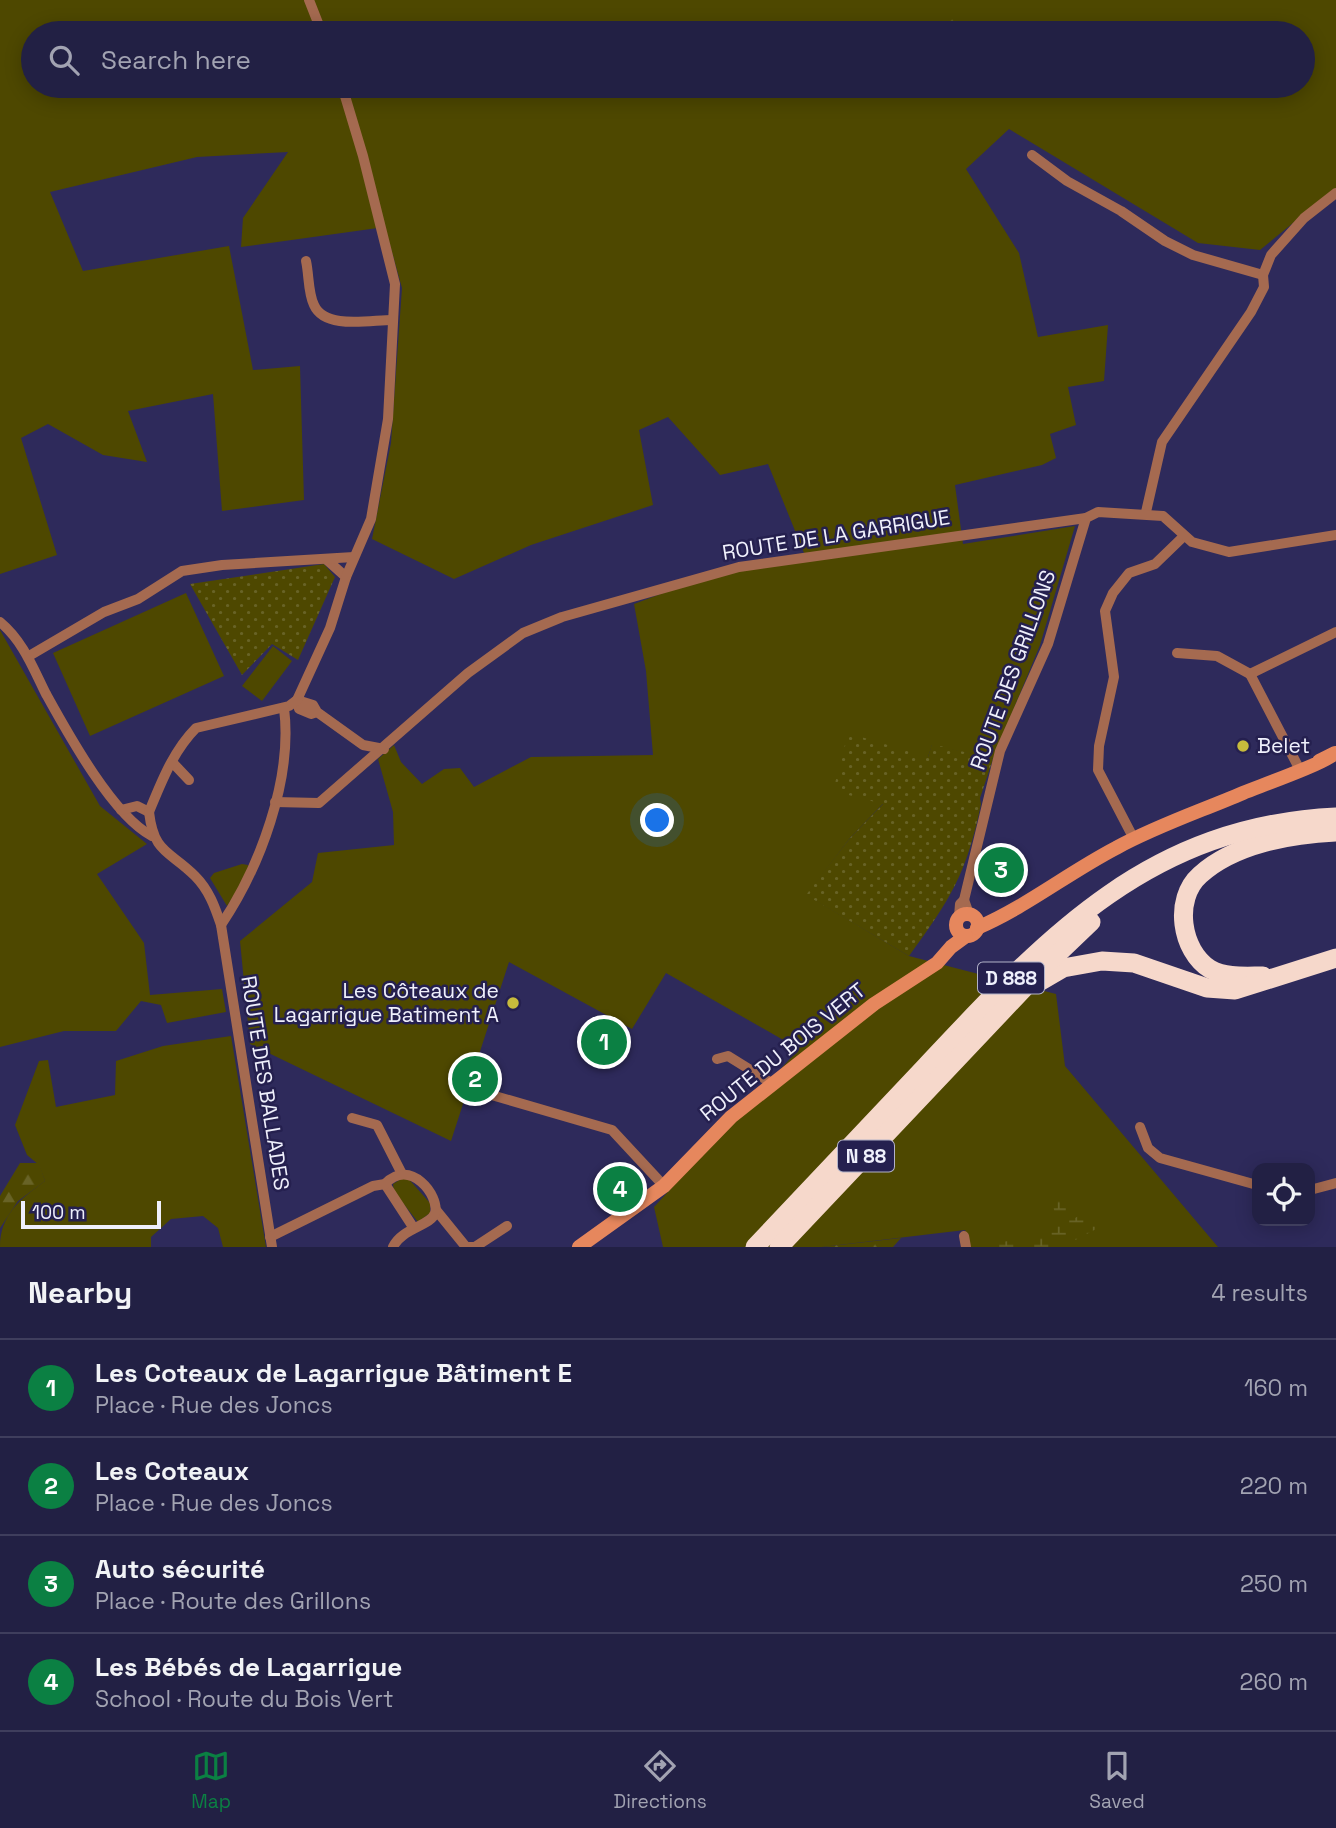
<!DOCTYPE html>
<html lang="en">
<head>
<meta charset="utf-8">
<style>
	:root { --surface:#222044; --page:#2e2d4f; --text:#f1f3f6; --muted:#a2a3b2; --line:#3f3e5d; --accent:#0b8043 }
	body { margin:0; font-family:"Space Grotesk",sans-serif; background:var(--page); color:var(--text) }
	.controls { position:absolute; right:21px; bottom:21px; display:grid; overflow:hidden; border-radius:14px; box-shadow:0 4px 18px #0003 }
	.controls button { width:63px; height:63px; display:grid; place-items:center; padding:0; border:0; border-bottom:2px solid var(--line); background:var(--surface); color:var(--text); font:35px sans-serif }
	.scale { position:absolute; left:21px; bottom:18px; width:140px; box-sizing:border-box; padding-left:7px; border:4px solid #eff0fc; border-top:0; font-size:19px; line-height:24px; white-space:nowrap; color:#eff0fc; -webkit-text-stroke:5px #25204f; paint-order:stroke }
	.you { position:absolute; left:658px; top:821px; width:24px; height:24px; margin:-18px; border:5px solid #fff; border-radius:50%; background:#1a73e8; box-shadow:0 0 0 10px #1a73e833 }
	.badge { display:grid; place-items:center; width:46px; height:46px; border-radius:50%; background:var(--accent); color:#fff; font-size:23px; font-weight:700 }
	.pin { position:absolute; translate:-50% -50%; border:4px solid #fff; box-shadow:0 2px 7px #0006 }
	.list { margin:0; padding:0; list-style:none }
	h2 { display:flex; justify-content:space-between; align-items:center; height:91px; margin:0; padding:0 28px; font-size:30px }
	h2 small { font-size:23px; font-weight:400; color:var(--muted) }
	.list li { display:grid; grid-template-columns:46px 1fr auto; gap:21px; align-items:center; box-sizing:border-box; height:98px; padding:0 28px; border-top:2px solid var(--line) }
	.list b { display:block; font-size:26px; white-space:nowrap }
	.list p { margin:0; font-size:23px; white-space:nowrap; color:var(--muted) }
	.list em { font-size:23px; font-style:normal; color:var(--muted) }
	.icon { flex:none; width:38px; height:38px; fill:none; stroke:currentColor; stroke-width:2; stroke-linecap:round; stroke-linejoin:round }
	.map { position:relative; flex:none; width:1336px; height:1247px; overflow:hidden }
	.search { position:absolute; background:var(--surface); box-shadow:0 4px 18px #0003; left:21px; right:21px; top:21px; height:77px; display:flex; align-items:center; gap:18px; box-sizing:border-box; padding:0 24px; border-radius:38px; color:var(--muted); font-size:26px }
	.sheet { height:483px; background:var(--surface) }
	nav { display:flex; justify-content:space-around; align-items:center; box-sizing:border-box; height:98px; border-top:2px solid var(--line); background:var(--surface); font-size:19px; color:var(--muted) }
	nav a { display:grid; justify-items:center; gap:4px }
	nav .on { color:var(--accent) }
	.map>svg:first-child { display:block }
	.green { fill:#4e4800; fill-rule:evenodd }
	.forest { fill:url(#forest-firs) }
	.wetland { fill:url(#wetland-marsh) }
	.park { fill:url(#park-dots) }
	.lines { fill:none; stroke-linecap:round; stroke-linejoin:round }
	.street { stroke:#a56a50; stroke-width:10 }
	.secondary { stroke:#e6875d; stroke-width:14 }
	.highway { stroke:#f6d8cb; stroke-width:19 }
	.poi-dot { fill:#c7bb3c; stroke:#25204f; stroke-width:2.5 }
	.labels { text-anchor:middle; stroke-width:5; stroke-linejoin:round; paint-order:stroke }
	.shield { fill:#25204f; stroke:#b2b2c8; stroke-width:2 }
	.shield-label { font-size:19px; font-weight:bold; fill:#eff0fc }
	.street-label { font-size:21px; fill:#eff0fc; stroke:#25204f }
	.poi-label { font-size:21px; fill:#eff0fc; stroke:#25204f; text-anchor:start }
</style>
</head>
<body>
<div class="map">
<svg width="1336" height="1247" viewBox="0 0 1336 1247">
	<defs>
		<pattern id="forest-firs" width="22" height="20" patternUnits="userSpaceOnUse" patternTransform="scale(1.75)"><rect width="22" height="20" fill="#4e4800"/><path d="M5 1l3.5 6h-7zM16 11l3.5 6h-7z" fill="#686326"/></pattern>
		<pattern id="wetland-marsh" width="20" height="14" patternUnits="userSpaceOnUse" patternTransform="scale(1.75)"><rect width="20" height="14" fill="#4e4800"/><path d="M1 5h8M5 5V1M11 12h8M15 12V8" fill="none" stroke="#686326"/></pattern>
		<pattern id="park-dots" width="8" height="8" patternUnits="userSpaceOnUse" patternTransform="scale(1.75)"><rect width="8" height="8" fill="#4e4800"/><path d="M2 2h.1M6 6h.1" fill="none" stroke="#686326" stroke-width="1.8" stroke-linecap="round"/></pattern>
	</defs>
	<rect width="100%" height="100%" fill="#2e2a5b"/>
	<g class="green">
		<path d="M0,0h1336v188l-76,62 -62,-7 -189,-114 -43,40 53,84 19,84 70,-12 -4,56 -36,6 8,38 -26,9 6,24 -14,7 -87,20 8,59 112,-18 -35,119 -47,114 -61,-14 -4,12 -78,81 -43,57 102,61 147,38 9,72 153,181h-248l-5,-17 -143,17h-159l-9,-40 145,-158 -133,-76 -34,56 -123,-67 -58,179 -201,-97 -10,-103 72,-59 6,-29 76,-8 -1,-33 -15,-53 16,-14 7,17 21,22 22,-15 16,-1 14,19 57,-30 122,-2 -7,-84 -12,-67 101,-38 69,-13 -36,-89 -48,11 -52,-58 -29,13 14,75 -122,40 -77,34 -82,-40 19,-96 11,-155 -17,-61 -144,20 2,-29 45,-66 -91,5 -147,35 33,79 146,-25 24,124 47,-4 4,134 -82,11 -9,-117 -85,17 19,51 -44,-7 -55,-31 -27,14 36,117 -57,19zM33,33h1270v53h-1270z"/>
		<polygon points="186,593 224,676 90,736 53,653"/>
		<polygon points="0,630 100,806 147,844 97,874 144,943 150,995 222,989 226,1012 167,1023 161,1005 141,1001 116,1031 64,1031 0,1047"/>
		<polygon points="273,646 292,661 262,701 242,686"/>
		<polygon points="242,864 248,865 250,871 227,906 210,878 214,873"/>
		<path d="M231,1036l35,211h-43l-5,-19 -15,-12 -32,3 -20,18v10h-151c0,-32 20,-48 45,-66l-6,-16 -12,-10 -12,-30 24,-64 9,-1 8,47 59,-12 1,-34 47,-15z"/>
		<polygon points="406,1176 430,1203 430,1213 418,1222 394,1192 393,1184"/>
	</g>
	<g class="forest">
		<polygon points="953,3 971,33 948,33 941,22"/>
		<polygon points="20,1163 39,1163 45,1181 18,1201 0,1228 0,1196"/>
		<polygon points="901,1238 893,1247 822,1247"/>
	</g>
	<path class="wetland" d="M1055,1190h8l12,28 13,-7 12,16 -38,20h-76l2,-3c20,-3 52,-7 69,-17l-5,-29z"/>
	<g class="park">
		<polygon points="324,564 335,577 298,660 272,644 242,675 190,584"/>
		<path d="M848,733l80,24 4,-13 61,15 -13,39 1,6c-14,69 -31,96 -72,152l-103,-61 44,-57 33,-34 -50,-13z"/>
	</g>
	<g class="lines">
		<g class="street">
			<polyline points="309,0 322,33"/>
			<polyline points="1032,155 1067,181 1121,211 1165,241 1193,255 1263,275"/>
			<path d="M306,261c3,13 2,32 8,44 11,25 56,15 78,15"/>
			<polyline points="1146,512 1162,442 1251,312 1264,287 1263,275 1271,255 1304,218 1336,193"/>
			<polyline points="327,560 346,577"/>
			<path d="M0,622c23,19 33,46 46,72 21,38 67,122 106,142"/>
			<polyline points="1177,653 1217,656 1250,674"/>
			<polyline points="29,656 104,612 138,599 182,571 222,565 354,557"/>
			<polyline points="317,712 311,714 299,709 297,700 313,705 317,712 363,745 384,749"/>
			<polyline points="172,762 189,780"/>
			<polyline points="1300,770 1250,674 1336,632"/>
			<polyline points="275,802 319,803 468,673 523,633 562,617 739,567 1086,518"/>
			<polyline points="121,810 137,806 149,812"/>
			<path d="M149,812c12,-29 24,-61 47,-84l93,-22 8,-6 33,-72 16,-51 25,-58 17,-100 7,-135 -32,-128 -21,-70"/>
			<path d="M149,812c5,42 20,38 46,64 14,14 20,31 26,49l51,322"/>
			<polyline points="1134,839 1098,770 1099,746 1114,677 1105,611 1113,593 1129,573 1155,564 1184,536"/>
			<polyline points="964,900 969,914"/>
			<polyline points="959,917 960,904 964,900 1000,751 1048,644 1086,518 1098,512 1163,516 1192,542 1229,552 1336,535"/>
			<path d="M221,925c39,-58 72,-146 63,-217"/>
			<polyline points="717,1059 728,1056 773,1084"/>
			<polyline points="471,1089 612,1130 664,1186"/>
			<polyline points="352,1118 377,1125 401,1172"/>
			<polyline points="1140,1127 1148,1148 1160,1158 1257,1185"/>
			<polyline points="385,1184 413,1227"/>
			<polyline points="1310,1190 1336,1183"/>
			<polyline points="436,1210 466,1247 475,1247 507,1226"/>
			<polyline points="964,1236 966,1247"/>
			<path d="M270,1237l103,-51 12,-2c25,-27 55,12 50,29 -4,13 -33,15 -42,34"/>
		</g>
		<g class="secondary">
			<circle cx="967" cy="925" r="11"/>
			<path d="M977,928c49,-21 91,-55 139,-80 40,-22 85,-37 127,-55 17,-7 85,-31 92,-40l-16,8"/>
			<polyline points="579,1247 664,1186 731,1117 874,1004 937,963 951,947 966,936"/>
		</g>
		<g class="highway">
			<path d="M1263,976c-18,0 -37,2 -53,-7 -29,-18 -37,-70 -10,-94 34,-31 91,-41 136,-43"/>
			<polyline points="1039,982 1063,968 1102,961 1134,963 1207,988 1235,990 1336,958"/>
			<path d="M755,1247c57,-60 114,-121 171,-181 120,-128 222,-240 410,-249"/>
			<polyline points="779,1247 1045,966 1091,922"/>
		</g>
	</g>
	<g class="poi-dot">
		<circle cx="1243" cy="746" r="7"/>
		<circle cx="513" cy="1003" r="7"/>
	</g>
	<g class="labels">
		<g class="shield">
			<rect x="978" y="962.5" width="66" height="31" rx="5"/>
			<rect x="838" y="1140.5" width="56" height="31" rx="5"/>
		</g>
		<g class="shield-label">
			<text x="1011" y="985">D 888</text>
			<text x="866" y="1163">N 88</text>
		</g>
		<g class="street-label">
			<text transform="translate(836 535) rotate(-9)" y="7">ROUTE DE LA GARRIGUE</text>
			<text transform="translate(1013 670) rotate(-70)" y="7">ROUTE DES GRILLONS</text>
			<text transform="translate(783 1052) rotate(-39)" y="7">ROUTE DU BOIS VERT</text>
			<text transform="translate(265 1083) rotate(81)" y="7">ROUTE DES BALLADES</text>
		</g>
		<g class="poi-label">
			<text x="1257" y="753">Belet</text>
			<text x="499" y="998" text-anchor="end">Les Côteaux de<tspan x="499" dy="24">Lagarrigue Batiment A</tspan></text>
		</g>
	</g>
</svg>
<div class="controls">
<button><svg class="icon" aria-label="locate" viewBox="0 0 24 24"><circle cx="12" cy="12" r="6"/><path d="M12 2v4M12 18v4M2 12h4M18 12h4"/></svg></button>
</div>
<div class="scale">100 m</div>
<div class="you"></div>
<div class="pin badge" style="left:604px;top:1042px">1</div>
<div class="pin badge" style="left:475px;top:1079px">2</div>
<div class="pin badge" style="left:1001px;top:870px">3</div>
<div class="pin badge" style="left:620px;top:1189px">4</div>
<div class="search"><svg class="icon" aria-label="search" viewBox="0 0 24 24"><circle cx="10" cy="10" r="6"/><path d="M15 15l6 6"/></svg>Search here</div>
</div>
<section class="sheet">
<h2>Nearby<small>4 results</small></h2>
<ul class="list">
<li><span class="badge">1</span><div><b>Les Coteaux de Lagarrigue Bâtiment E</b><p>Place · Rue des Joncs</p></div><em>160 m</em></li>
<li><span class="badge">2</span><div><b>Les Coteaux</b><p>Place · Rue des Joncs</p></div><em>220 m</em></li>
<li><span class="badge">3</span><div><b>Auto sécurité</b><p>Place · Route des Grillons</p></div><em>250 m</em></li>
<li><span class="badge">4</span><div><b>Les Bébés de Lagarrigue</b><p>School · Route du Bois Vert</p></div><em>260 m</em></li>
</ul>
</section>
<nav>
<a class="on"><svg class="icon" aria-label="map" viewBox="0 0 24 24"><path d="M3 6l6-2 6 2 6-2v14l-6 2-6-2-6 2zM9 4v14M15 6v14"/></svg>Map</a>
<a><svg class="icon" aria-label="directions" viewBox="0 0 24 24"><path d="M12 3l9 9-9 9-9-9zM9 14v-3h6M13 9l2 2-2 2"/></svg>Directions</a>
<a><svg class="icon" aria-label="saved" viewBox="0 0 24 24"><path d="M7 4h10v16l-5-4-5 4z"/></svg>Saved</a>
</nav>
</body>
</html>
